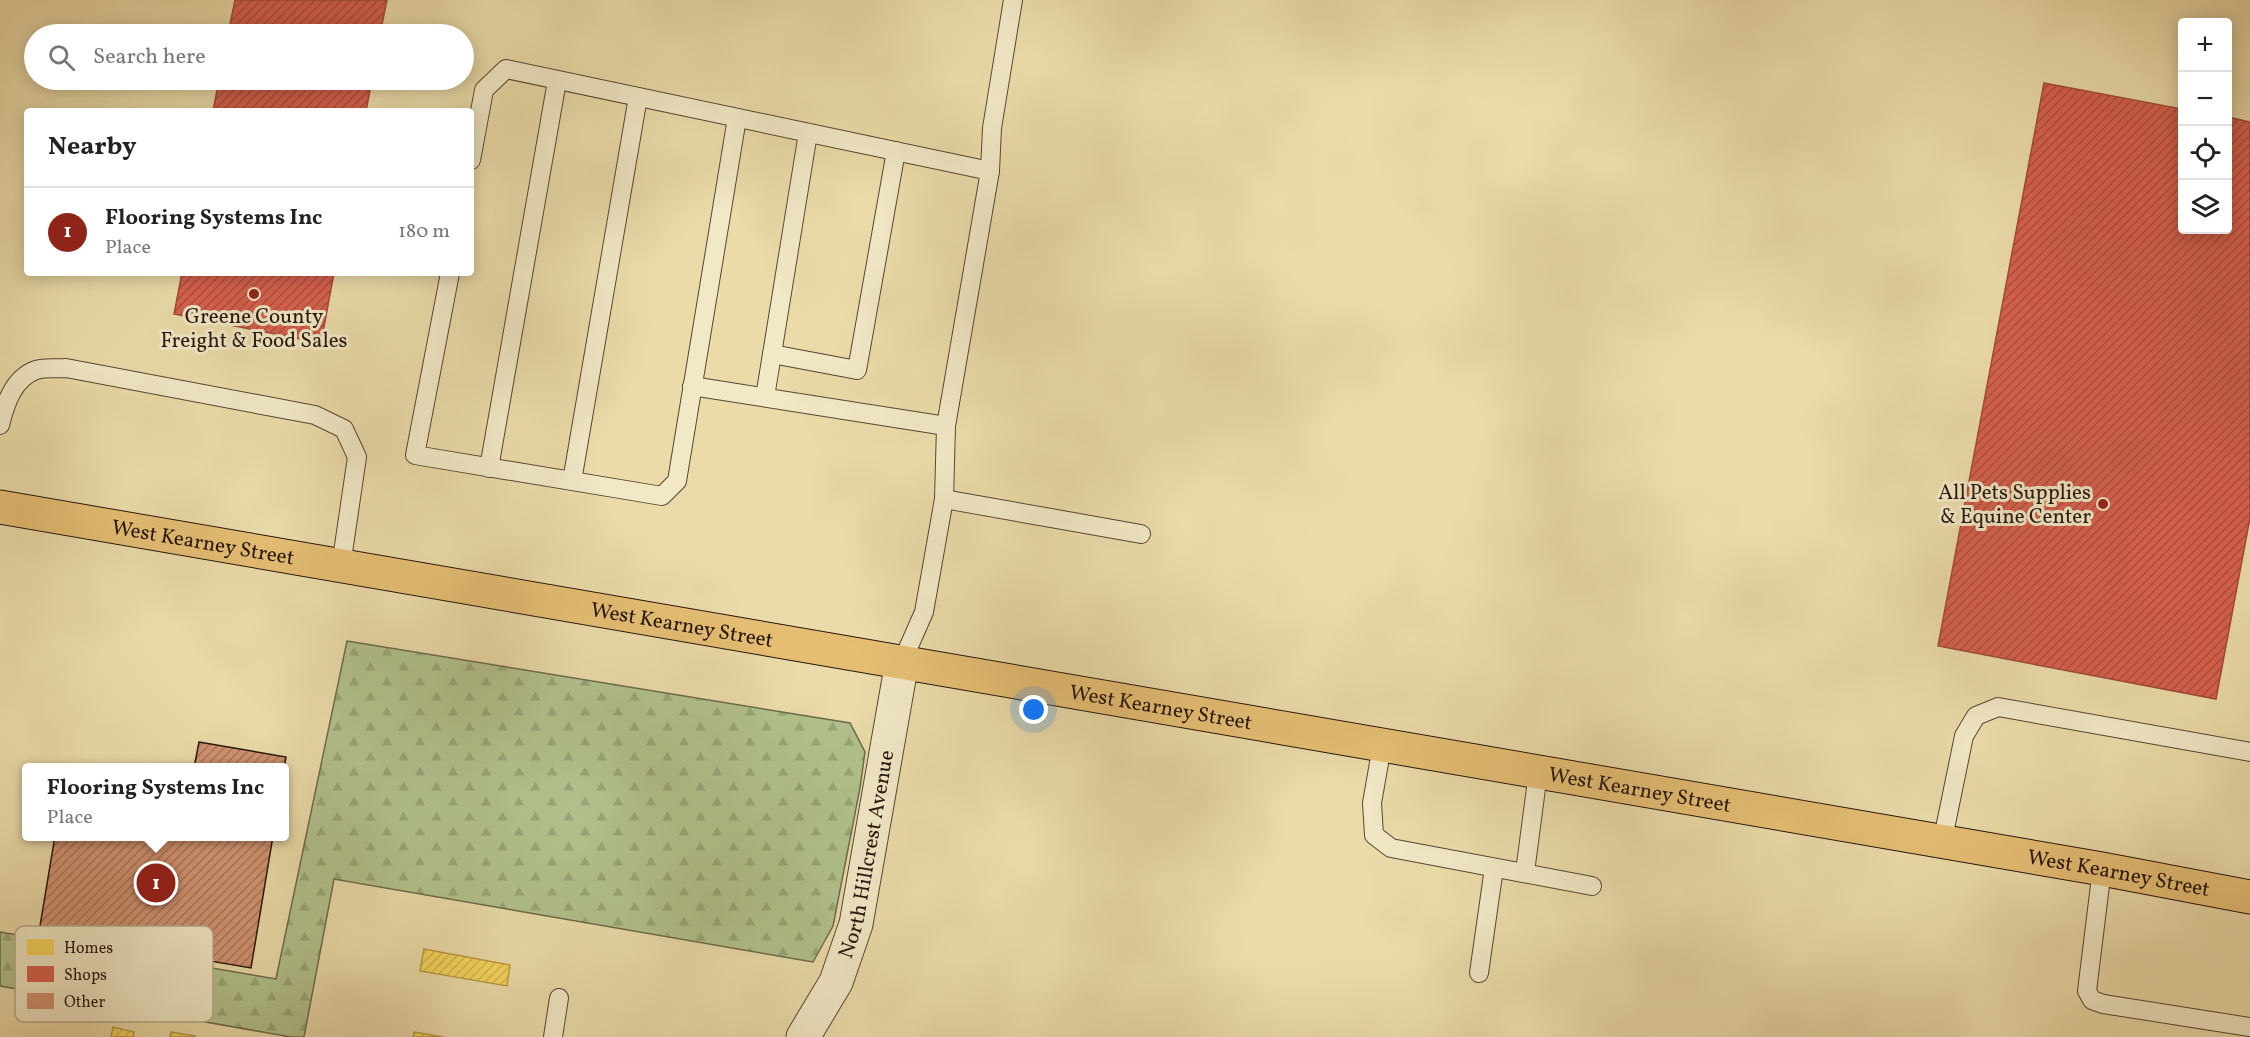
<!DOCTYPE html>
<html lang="en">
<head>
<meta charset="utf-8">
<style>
	:root { --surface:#fff; --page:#f6f6f6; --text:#222; --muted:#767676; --line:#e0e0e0; --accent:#8f2418 }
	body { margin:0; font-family:Vollkorn,serif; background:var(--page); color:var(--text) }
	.controls { position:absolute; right:18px; top:18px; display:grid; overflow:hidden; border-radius:6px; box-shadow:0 3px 15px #0003 }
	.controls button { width:54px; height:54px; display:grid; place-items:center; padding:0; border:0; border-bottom:2px solid var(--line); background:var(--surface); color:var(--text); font:30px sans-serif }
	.you { position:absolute; left:1034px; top:710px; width:21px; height:21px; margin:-15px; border:4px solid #fff; border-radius:50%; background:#1a73e8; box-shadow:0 0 0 9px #1a73e833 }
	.badge { display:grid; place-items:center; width:39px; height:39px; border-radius:50%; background:var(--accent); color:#fff; font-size:20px; font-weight:700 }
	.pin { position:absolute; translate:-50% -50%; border:3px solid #fff; box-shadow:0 2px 6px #0006 }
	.popup { position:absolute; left:22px; top:763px; width:267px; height:78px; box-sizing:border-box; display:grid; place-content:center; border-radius:6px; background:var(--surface); filter:drop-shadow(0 2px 4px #0005); font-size:20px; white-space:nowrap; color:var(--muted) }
	.popup b { font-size:22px; color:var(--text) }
	.popup::after { content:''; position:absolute; left:50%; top:100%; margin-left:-12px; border:12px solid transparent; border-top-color:var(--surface) }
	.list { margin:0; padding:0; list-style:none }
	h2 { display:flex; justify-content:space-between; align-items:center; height:78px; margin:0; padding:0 24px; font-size:26px }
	h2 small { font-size:20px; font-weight:400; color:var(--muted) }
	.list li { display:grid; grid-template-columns:39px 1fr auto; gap:18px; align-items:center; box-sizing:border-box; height:90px; padding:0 24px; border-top:2px solid var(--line) }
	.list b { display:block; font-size:22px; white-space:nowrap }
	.list p { margin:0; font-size:20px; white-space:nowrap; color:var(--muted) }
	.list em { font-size:20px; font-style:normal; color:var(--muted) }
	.icon { flex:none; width:33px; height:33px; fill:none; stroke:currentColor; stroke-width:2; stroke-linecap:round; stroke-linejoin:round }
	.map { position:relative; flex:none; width:2250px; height:1037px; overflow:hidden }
	.search { position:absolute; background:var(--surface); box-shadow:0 3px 15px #0003; left:24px; top:24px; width:450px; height:66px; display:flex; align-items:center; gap:15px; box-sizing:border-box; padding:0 21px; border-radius:33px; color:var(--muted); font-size:22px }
	.panel { position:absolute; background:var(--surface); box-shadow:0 3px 15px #0003; left:24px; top:108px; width:450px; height:168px; border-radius:6px }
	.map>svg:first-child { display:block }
	.forest { fill:url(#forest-firs); stroke:#6c6b4c; stroke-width:1.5 }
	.homes { fill:url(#homes-hatch); stroke:#b89b44; stroke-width:1.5 }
	.shops { fill:url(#shops-hatch); stroke:#a14a3a; stroke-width:1.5 }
	.building { fill:url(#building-hatch); stroke:#26150c; stroke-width:1.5 }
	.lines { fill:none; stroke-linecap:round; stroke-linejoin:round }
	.lane-casing { stroke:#574633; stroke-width:20 }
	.street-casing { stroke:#574633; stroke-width:35 }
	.primary-casing { stroke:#26150c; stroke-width:35 }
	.lane { stroke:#f1e8c6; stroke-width:18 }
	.street { stroke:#f1e8c6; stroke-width:33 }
	.primary { stroke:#e5be74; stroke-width:33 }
	.poi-dot { fill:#8f2418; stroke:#f1e8c6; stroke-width:2 }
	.labels { text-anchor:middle; stroke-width:6; stroke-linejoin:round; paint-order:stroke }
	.poi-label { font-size:21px; fill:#26150c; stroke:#f1e8c6 }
	.street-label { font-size:21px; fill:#26150c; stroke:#f1e8c6 }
	.key { fill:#f1e8c6; stroke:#b4a98e; stroke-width:1.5 }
	.key-label { font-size:16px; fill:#26150c }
</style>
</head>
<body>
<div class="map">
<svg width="2250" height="1037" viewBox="0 0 2250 1037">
	<defs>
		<pattern id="forest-firs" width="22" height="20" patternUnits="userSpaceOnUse" patternTransform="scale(1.5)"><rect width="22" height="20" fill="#b1c18c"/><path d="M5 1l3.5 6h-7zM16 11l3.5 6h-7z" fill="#98a578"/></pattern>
		<pattern id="homes-hatch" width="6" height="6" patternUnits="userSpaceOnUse" patternTransform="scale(1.5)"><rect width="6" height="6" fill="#f6d55c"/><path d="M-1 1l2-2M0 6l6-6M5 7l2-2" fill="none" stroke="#d3b64f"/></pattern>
		<pattern id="shops-hatch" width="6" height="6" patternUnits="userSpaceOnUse" patternTransform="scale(1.5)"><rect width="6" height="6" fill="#d6604d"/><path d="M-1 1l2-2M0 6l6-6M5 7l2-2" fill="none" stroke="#ad4e3e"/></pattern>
		<pattern id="building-hatch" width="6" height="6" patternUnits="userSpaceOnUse" patternTransform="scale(1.5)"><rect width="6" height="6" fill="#d09371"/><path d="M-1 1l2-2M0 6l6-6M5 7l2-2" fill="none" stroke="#a9775b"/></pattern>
	</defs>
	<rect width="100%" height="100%" fill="#eadba8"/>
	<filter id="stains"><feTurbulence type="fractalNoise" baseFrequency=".00333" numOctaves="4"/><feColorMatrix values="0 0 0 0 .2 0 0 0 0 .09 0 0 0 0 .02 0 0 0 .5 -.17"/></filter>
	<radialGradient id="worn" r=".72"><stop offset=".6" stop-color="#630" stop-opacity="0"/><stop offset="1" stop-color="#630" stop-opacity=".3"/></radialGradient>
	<polygon class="forest" points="347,641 850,723 865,752 860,788 833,926 813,962 334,879 304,1037 291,1037 0,986 0,932 276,979"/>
	<g class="homes">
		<polygon points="424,949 510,965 507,986 420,971"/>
		<polygon points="113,1027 134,1032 133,1037 111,1037"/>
		<polygon points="171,1032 195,1036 195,1037 170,1037"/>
		<polygon points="414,1032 443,1037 413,1037"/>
	</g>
	<g class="shops">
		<polygon points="235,0 387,0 380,34 228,34"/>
		<polygon points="219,80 372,80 366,111 213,111"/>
		<polygon points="2044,83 2182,109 2182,230 2228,230 2228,117 2250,122 2250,518 2216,699 1938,646"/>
		<polygon points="182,273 334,273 321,343 174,314"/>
	</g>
	<g class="building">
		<polygon points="199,742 286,757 284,768 194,768"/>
		<polygon points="55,836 273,836 251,968 39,932"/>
	</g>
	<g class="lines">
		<defs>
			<g id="lane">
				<polyline points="471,160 484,90 506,69 990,171 946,426 944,499 924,612 902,662"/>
				<polyline points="990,171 992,128 1013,0"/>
				<polyline points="450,273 415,455 662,496 677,481 737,118"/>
				<polyline points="772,354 857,370 896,151"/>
				<polyline points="692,386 946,426"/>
				<polyline points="765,397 808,133"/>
				<path d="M0,425c5,-20 13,-47 36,-55 9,-3 21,-1 30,-2l249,47 29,14 13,28 -16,109"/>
				<polyline points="489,468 557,81"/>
				<polyline points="572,481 638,97"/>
				<polyline points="944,499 1141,534"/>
				<polyline points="1382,746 1372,803 1374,835 1391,848 1592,886"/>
				<polyline points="1942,843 1964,736 1976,716 1998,707 2250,752"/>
				<polyline points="2102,869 2087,991 2092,1000 2103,1004 2250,1027"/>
				<polyline points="1525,872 1538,773"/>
				<polyline points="1479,973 1494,868"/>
				<polyline points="553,1037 559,998"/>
			</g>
			<g id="street">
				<path id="s1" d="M803,1037l33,-55 20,-58 46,-262"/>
			</g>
			<g id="primary">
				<path id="s2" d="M0,507l2102,362 148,28"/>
			</g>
		</defs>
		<use href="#lane" class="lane-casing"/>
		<use href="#street" class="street-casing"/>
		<use href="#primary" class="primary-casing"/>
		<use href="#lane" class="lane"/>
		<use href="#street" class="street"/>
		<use href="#primary" class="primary"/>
	</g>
	<g class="poi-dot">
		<circle cx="254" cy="294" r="6"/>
		<circle cx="2103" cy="504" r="6"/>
	</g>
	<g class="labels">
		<g class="poi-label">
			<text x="254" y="323">Greene County<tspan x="254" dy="24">Freight &amp; Food Sales</tspan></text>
			<text x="2091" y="499" text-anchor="end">All Pets Supplies<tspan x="2091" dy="24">&amp; Equine Center</tspan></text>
		</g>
		<g class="street-label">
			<text dy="7" stroke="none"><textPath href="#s2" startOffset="206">West Kearney Street</textPath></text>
			<text dy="7" stroke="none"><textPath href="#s2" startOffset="692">West Kearney Street</textPath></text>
			<text dy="7" stroke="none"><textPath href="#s2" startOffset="1178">West Kearney Street</textPath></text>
			<text dy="7" stroke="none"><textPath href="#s2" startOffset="1664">West Kearney Street</textPath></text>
			<text dy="7" stroke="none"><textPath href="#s1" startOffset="196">North Hillcrest Avenue</textPath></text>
			<text dy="7" stroke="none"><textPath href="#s2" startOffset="2150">West Kearney Street</textPath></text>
		</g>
	</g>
	<rect x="15" y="926" width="198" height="96" rx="9" class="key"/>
	<rect x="27" y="939" width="27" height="16" fill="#f6d55c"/>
	<rect x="27" y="966" width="27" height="16" fill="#d6604d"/>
	<rect x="27" y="993" width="27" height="16" fill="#d09371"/>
	<g class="key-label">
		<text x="64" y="953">Homes</text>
		<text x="64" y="980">Shops</text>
		<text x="64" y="1007">Other</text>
	</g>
	<rect width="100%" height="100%" filter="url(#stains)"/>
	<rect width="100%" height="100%" fill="url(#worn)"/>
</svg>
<div class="controls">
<button>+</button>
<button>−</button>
<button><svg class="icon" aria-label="locate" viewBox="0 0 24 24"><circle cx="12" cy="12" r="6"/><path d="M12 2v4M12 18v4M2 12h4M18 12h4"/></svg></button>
<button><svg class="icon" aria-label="layers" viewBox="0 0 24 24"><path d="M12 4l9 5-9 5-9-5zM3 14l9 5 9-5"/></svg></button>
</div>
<div class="you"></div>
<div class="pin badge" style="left:156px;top:883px">1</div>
<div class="popup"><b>Flooring Systems Inc</b>Place</div>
<div class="search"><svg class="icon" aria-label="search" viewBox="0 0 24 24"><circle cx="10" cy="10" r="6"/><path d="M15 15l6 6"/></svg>Search here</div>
<section class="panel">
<h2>Nearby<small></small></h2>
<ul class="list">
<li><span class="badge">1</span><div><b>Flooring Systems Inc</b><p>Place</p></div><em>180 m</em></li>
</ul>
</section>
</div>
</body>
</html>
